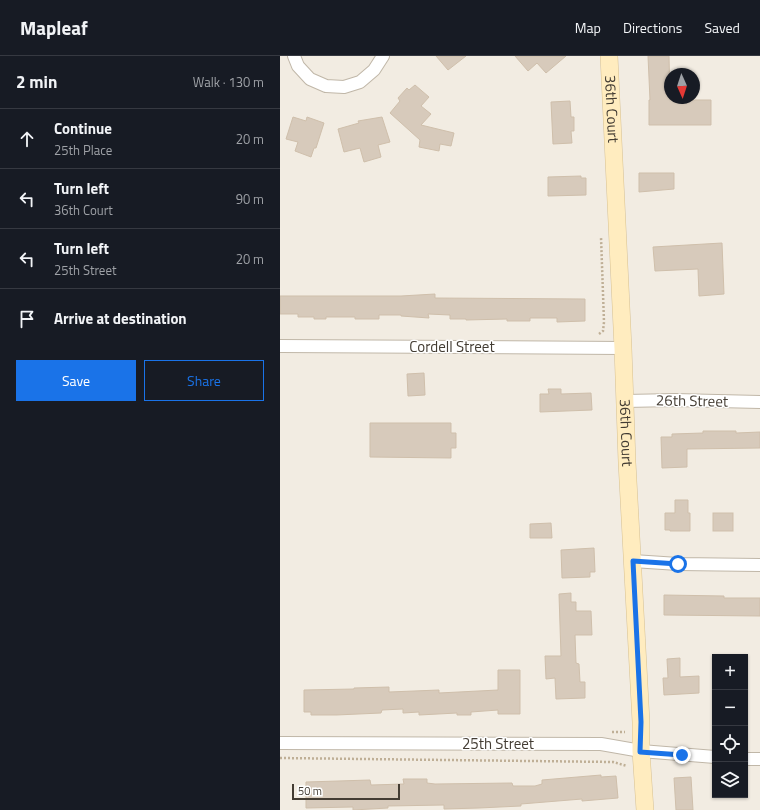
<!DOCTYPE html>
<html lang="en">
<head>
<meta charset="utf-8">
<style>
	:root { --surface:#171b24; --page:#20242c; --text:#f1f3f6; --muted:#9ea1a6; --line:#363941; --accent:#1a73e8 }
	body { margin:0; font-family:"Titillium Web",sans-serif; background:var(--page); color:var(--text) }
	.controls { position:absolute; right:12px; bottom:12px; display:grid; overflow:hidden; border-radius:0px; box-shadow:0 1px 3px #0004 }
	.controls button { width:36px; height:36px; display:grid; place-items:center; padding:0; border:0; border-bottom:1px solid var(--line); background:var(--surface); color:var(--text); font:20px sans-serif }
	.compass { position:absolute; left:384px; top:12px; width:36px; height:36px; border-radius:50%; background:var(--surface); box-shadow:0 1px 3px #0004; rotate:177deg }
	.scale { position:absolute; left:12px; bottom:10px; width:108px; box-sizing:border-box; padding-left:4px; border:2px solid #433c33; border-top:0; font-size:11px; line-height:14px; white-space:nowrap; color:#433c33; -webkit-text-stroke:3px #fff; paint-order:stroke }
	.stop { position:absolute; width:12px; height:12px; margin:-9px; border:3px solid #1a73e8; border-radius:50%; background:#fff }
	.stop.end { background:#1a73e8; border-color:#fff; box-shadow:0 1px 4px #0008 }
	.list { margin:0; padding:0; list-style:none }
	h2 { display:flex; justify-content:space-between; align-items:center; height:52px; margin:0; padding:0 16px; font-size:17px }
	h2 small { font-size:13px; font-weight:400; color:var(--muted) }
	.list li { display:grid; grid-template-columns:26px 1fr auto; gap:12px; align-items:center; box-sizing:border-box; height:60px; padding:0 16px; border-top:1px solid var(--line) }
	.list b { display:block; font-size:15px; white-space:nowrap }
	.list p { margin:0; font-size:13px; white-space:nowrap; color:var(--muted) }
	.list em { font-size:13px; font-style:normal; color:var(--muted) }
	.actions { display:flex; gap:8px; padding:12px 16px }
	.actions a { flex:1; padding:9px 0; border:1px solid var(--accent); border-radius:0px; text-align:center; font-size:14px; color:var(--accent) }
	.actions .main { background:var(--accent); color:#fff }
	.icon { flex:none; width:22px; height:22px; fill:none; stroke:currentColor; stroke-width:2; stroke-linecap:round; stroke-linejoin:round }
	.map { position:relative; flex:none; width:480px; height:754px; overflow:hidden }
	header { display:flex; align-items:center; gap:24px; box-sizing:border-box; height:56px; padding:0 20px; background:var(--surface); border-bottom:1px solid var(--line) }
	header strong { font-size:19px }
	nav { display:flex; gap:22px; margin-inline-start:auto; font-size:14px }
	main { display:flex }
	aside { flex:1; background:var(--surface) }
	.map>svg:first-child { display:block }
	.building { fill:#d7cabb; stroke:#cfbfab }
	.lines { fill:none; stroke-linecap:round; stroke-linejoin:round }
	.street-casing { stroke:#c0b7a8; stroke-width:14 }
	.secondary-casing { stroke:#d7c192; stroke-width:18 }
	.path { stroke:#bfaf96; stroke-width:2.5; stroke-dasharray:2 2; stroke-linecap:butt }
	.street { stroke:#fff; stroke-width:12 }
	.secondary { stroke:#ffecbf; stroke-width:17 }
	.route { stroke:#1a73e8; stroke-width:5 }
	.labels { text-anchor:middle; stroke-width:3; stroke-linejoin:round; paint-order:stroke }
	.street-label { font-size:15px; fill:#433c33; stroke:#fff }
</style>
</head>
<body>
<header>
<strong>Mapleaf</strong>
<nav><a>Map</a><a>Directions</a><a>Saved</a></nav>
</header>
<main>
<aside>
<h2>2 min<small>Walk · 130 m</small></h2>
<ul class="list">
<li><svg class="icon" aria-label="ahead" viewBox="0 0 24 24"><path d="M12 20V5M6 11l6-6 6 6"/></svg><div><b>Continue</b><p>25th Place</p></div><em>20 m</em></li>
<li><svg class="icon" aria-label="left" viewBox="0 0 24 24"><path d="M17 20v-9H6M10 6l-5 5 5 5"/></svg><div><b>Turn left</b><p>36th Court</p></div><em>90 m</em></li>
<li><svg class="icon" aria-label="left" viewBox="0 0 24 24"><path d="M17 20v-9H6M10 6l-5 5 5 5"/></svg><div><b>Turn left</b><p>25th Street</p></div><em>20 m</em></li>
<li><svg class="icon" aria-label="arrive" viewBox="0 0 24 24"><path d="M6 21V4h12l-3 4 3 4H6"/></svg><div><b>Arrive at destination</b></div></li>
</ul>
<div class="actions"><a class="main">Save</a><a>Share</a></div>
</aside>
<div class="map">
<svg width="480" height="754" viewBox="0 0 480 754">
	<rect width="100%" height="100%" fill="#f2ece2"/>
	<g class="building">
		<polygon points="156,0 186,0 168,14"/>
		<polygon points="235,0 286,0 266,17 257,7 248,15"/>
		<polygon points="368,0 389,0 390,44 431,44 431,69 369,69 369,44 370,44"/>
		<polygon points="135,29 149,41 141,50 151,58 141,69 174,77 171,90 160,88 159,95 139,91 140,84 110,57 120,45 118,42 127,32 129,34"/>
		<polygon points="290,45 291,61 294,61 294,75 291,75 292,87 273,88 271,46"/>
		<polygon points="13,61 26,65 27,61 44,67 36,92 34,92 31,101 15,95 18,86 6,83"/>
		<polygon points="102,61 110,86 98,89 101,101 84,106 80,92 64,96 58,73 79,67 78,65"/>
		<polygon points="359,117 394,117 394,133 359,136"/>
		<polygon points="301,120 301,122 306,122 306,139 268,140 268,121"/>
		<polygon points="442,187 444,238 419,240 418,213 375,215 373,191"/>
		<polygon points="155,238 155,242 305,243 305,265 277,266 277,262 250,262 250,265 227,265 227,263 186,264 186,263 170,263 170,259 148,258 149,262 121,260 121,259 99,259 99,263 75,263 75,261 46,261 46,263 34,263 34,261 18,261 18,258 0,258 0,240 121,240"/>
		<polygon points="144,317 145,339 128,340 127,318"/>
		<polygon points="268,333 281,333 281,338 311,337 312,354 260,356 260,338 269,338"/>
		<polygon points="90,367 171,367 171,377 176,377 176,392 171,392 171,402 90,401"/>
		<polygon points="423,375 456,375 456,377 480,376 480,392 407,393 407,411 382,412 381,381 392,381 392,378 423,377"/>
		<polygon points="395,444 408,444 408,457 410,457 410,475 390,475 390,474 385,474 385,457 395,457"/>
		<rect x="433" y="457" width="20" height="18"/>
		<polygon points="271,467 272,482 250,482 250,468"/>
		<polygon points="314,492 315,516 310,516 310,521 282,522 281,494"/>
		<polygon points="291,537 291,546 296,546 296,555 311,555 312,579 295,579 296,607 299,608 300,626 305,626 305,642 276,643 275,622 266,623 265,600 281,600 279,538"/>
		<polygon points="384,539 444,540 444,542 480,542 480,560 384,559"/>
		<polygon points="400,602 400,621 419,620 419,637 384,639 383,622 388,622 387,603"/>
		<polygon points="218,614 240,614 240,658 218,658 218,654 191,656 191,659 177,659 177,657 139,659 139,656 123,657 123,653 102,654 101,657 56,659 31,659 31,656 24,656 24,634 74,633 74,632 109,631 109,636 159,634 159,637 218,634"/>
		<polygon points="321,719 321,721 336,720 338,742 302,745 302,743 241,748 241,750 199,752 164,753 164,749 108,750 108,752 73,754 73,751 26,752 26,726 90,724 91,729 124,728 123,723 147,723 147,727 155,728 232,727 233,730 255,730 262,728 262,724"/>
		<polygon points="411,721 413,754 396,754 394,722"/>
	</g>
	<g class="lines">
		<defs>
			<g id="street">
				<polyline points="14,0 18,10 30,23 46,30 64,31 80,26 94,14 103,0"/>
				<polyline points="0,290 343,292"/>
				<polyline points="345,345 395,344 480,346"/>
				<polyline points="353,505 398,508 480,509"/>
				<polyline points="0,687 321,688 361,695 435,701"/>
				<polyline points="465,703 480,703"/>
			</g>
			<g id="secondary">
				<path id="s1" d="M329,0l14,292 4,114 14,260v29l4,59"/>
			</g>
		</defs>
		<use href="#street" class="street-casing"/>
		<use href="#secondary" class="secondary-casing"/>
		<g class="path">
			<polyline points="319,278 323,275 324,266 321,181"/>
			<polyline points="332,676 345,676"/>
			<polyline points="0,702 333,706 347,710"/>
		</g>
		<use href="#street" class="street"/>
		<use href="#secondary" class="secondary"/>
	</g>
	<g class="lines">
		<polyline class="route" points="398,508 353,505 361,666 360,696 402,699"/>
	</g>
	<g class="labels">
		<g class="street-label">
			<text dy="5" stroke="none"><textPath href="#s1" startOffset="53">36th Court</textPath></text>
			<text x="172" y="296">Cordell Street</text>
			<text transform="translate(412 345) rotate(1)" y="5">26th Street</text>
			<text dy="5" stroke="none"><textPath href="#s1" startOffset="377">36th Court</textPath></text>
			<text x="218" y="693">25th Street</text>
		</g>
	</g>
</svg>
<div class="controls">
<button>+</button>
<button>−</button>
<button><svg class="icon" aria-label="locate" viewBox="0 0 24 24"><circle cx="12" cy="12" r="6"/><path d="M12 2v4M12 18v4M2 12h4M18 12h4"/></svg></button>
<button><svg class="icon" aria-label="layers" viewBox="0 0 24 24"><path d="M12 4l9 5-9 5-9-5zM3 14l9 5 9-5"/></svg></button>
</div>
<svg class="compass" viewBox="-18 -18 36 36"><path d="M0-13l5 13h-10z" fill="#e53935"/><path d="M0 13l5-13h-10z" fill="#9ea1a6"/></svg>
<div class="scale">50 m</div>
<div class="stop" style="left:398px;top:508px"></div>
<div class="stop end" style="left:402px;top:699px"></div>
</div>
</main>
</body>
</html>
